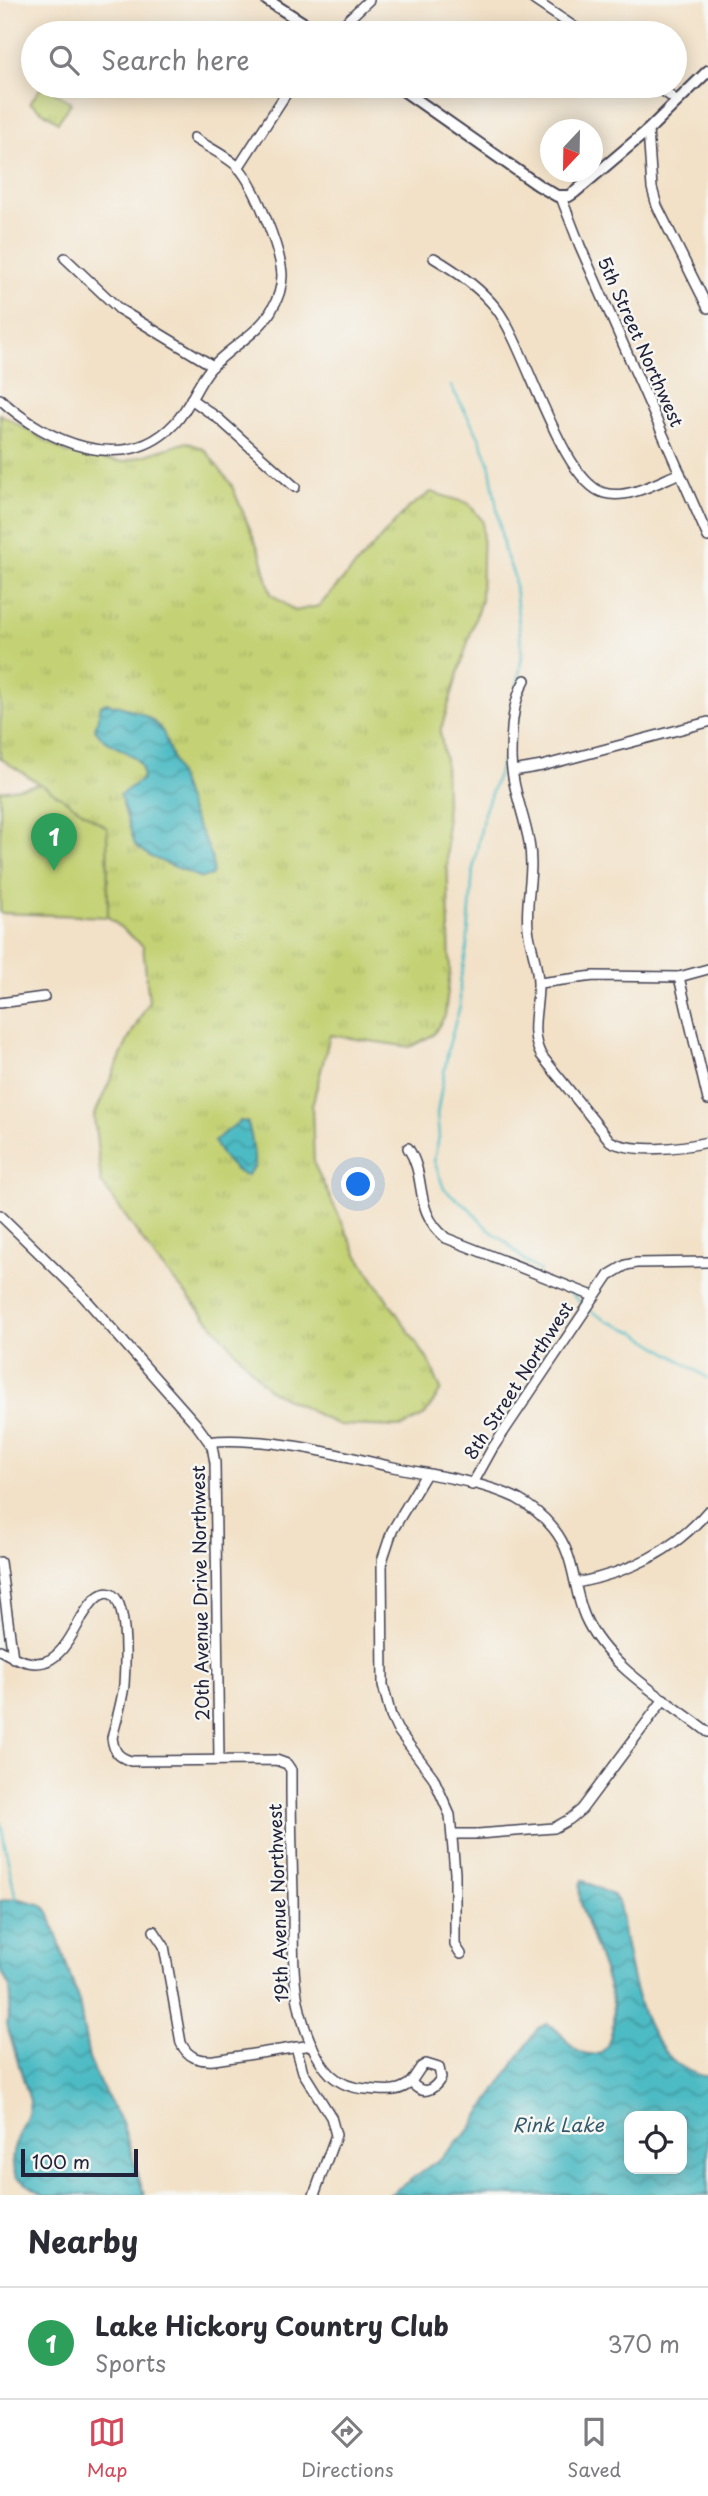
<!DOCTYPE html>
<html lang="en">
<head>
<meta charset="utf-8">
<style>
	:root { --surface:#fff; --page:#f7f7f7; --text:#2b2b33; --muted:#7c7c81; --line:#e1e1e2; --accent:#d1495b }
	body { margin:0; font-family:"Playpen Sans",sans-serif; background:var(--page); color:var(--text) }
	.controls { position:absolute; right:21px; bottom:21px; display:grid; overflow:hidden; border-radius:14px; box-shadow:0 4px 18px #0003 }
	.controls button { width:63px; height:63px; display:grid; place-items:center; padding:0; border:0; border-bottom:2px solid var(--line); background:var(--surface); color:var(--text); font:35px sans-serif }
	.compass { position:absolute; left:540px; top:119px; width:63px; height:63px; border-radius:50%; background:var(--surface); box-shadow:0 4px 18px #0003; rotate:202deg }
	.scale { position:absolute; left:21px; bottom:18px; width:117px; box-sizing:border-box; padding-left:7px; border:4px solid #22223b; border-top:0; font-size:19px; line-height:24px; white-space:nowrap; color:#22223b; -webkit-text-stroke:5px #f6f6f2; paint-order:stroke }
	.you { position:absolute; left:359px; top:1185px; width:24px; height:24px; margin:-18px; border:5px solid #fff; border-radius:50%; background:#1a73e8; box-shadow:0 0 0 10px #1a73e833 }
	.badge { display:grid; place-items:center; width:46px; height:46px; border-radius:50%; background:var(--accent); color:#fff; font-size:23px; font-weight:700 }
	.pin { position:absolute; translate:-50% -58px; filter:drop-shadow(0 2px 4px #0008) }
	.pin::after { content:''; position:absolute; top:37px; width:24px; height:21px; background:inherit; clip-path:polygon(0 0,100% 0,50% 100%) }
	.list { margin:0; padding:0; list-style:none }
	h2 { display:flex; justify-content:space-between; align-items:center; height:91px; margin:0; padding:0 28px; font-size:30px }
	h2 small { font-size:23px; font-weight:400; color:var(--muted) }
	.list li { display:grid; grid-template-columns:46px 1fr auto; gap:21px; align-items:center; box-sizing:border-box; height:112px; padding:0 28px; border-top:2px solid var(--line) }
	.list b { display:block; font-size:26px; white-space:nowrap }
	.list p { margin:0; font-size:23px; white-space:nowrap; color:var(--muted) }
	.list em { font-size:23px; font-style:normal; color:var(--muted) }
	.icon { flex:none; width:38px; height:38px; fill:none; stroke:currentColor; stroke-width:2; stroke-linecap:round; stroke-linejoin:round }
	.map { position:relative; flex:none; width:708px; height:2195px; overflow:hidden }
	.search { position:absolute; background:var(--surface); box-shadow:0 4px 18px #0003; left:21px; right:21px; top:21px; height:77px; display:flex; align-items:center; gap:18px; box-sizing:border-box; padding:0 24px; border-radius:38px; color:var(--muted); font-size:26px }
	.sheet { height:203px; background:var(--surface) }
	nav { display:flex; justify-content:space-around; align-items:center; box-sizing:border-box; height:98px; border-top:2px solid var(--line); background:var(--surface); font-size:19px; color:var(--muted) }
	nav a { display:grid; justify-items:center; gap:4px }
	nav .on { color:var(--accent) }
	.map>svg:first-child { display:block }
	.grass { fill:url(#grass-tufts); stroke:#737a58; stroke-width:2 }
	.pitch { fill:#c4d274; stroke:#737a58; stroke-width:2 }
	.water { fill:url(#water-waves); stroke:#386e80; stroke-width:2; fill-rule:evenodd }
	.lines { fill:none; stroke-linecap:round; stroke-linejoin:round }
	.stream { stroke:#4dbbc4; stroke-width:2.5 }
	.minor-casing { stroke:#413f50; stroke-width:12 }
	.major-casing { stroke:#413f50; stroke-width:14 }
	.minor { stroke:#fff; stroke-width:9 }
	.major { stroke:#fff; stroke-width:10 }
	.labels { text-anchor:middle; stroke-width:5; stroke-linejoin:round; paint-order:stroke }
	.street-label { font-size:18px; fill:#22223b; stroke:#f6f6f2 }
	.water-label { font-size:19px; font-style:italic; fill:#31586b; stroke:#f6f6f2 }
</style>
</head>
<body>
<div class="map">
<svg width="708" height="2195" viewBox="0 0 708 2195">
	<defs>
		<pattern id="grass-tufts" width="24" height="20" patternUnits="userSpaceOnUse" patternTransform="scale(1.75)"><rect width="24" height="20" fill="#c4d274"/><path d="M3 7l-1-3M5 7V3M7 7l1-3M15 17l-1-3M17 17v-4M19 17l1-3" fill="none" stroke="#a8b465"/></pattern>
		<pattern id="water-waves" width="16" height="10" patternUnits="userSpaceOnUse" patternTransform="scale(1.75)"><rect width="16" height="10" fill="#4dbbc4"/><path d="M0 5q4-4 8 0t8 0" fill="none" stroke="#4098a0"/></pattern>
	</defs>
	<rect width="100%" height="100%" fill="#f6f6f2"/>
	<filter id="ink" filterUnits="userSpaceOnUse"><feTurbulence type="fractalNoise" baseFrequency=".0143" numOctaves="2"/><feDisplacementMap in="SourceGraphic" scale="14" xChannelSelector="R" yChannelSelector="G"/><feConvolveMatrix kernelMatrix="1 2 1 2 8 2 1 2 1" color-interpolation-filters="sRGB"/></filter>
	<filter id="wash" filterUnits="userSpaceOnUse"><feTurbulence type="fractalNoise" baseFrequency=".00686" numOctaves="4" result="noise"/><feDisplacementMap in="SourceGraphic" scale="28" xChannelSelector="R" yChannelSelector="G"/><feGaussianBlur stdDeviation="1.57" result="paint"/><feColorMatrix in="noise" values="0 0 0 0 0 0 0 0 0 0 0 0 0 0 0 0 0 1.4 0 .05"/><feComposite in="paint" operator="in"/></filter>
	<g filter="url(#wash)">
		<rect width="100%" height="100%" fill="#f2e1c7"/>
		<g class="grass">
			<polygon points="42,86 46,86 71,103 58,122 30,103"/>
			<polygon points="0,414 67,453 123,462 187,442 205,450 231,484 261,555 271,594 295,611 319,606 407,509 431,492 468,503 483,521 481,600 440,732 445,760 450,971 445,1016 433,1035 410,1047 330,1035 312,1106 314,1164 358,1256 430,1363 441,1390 425,1415 402,1427 338,1425 269,1390 158,1262 101,1182 94,1116 129,1038 149,1002 143,946 108,917 107,828 0,758"/>
		</g>
		<polygon class="pitch" points="41,784 107,828 108,917 0,913 0,791"/>
		<g class="water">
			<path d="M107,703c21,5 43,10 56,29 10,27 19,55 29,82 7,19 25,40 20,61l-11,3 -50,-21 -16,-12 -15,-50 22,-16c5,-24 -25,-29 -39,-40 -3,-3 -5,-7 -8,-10l6,-24z"/>
			<path d="M240,1121l7,1c6,13 6,30 8,44l-9,10c-12,-4 -28,-23 -32,-35z"/>
			<path d="M582,1880l32,16 4,6c4,11 4,22 6,33 9,51 23,132 84,142v118h-319l52,-37 27,-26 70,-104 9,-4c17,6 22,29 42,31 10,1 17,-5 20,-14 21,-51 -43,-133 -27,-161zM682,2116v53h-53v-53z"/>
			<path d="M16,1898l27,7 6,7 30,90 10,57 11,25 22,38 22,73h-100l-28,-18c-13,-31 14,-50 14,-76l-21,-68 -2,-10 4,-23 -1,-12 -10,-20v-67z"/>
		</g>
		<g class="lines">
			<g class="stream">
				<polyline points="451,386 479,437 489,462 504,550 514,576 522,655 517,688"/>
				<polyline points="507,749 484,813 473,870 467,948 460,982 460,1006 449,1045 442,1085 437,1114 439,1137 434,1160 444,1189 470,1209 488,1229 507,1243 525,1261 540,1271"/>
				<polyline points="568,1291 585,1307 607,1321 635,1332 708,1378"/>
				<polyline points="0,1820 16,1900"/>
			</g>
		</g>
	</g>
	<g filter="url(#ink)">
		<g class="lines">
			<defs>
				<g id="minor">
					<polyline points="534,0 583,33"/>
					<polyline points="334,33 369,0"/>
					<polyline points="656,86 676,100"/>
					<polyline points="648,130 652,188 657,206 708,308"/>
					<polyline points="238,168 291,86"/>
					<polyline points="561,197 580,246 708,537"/>
					<polyline points="65,258 119,309 213,366"/>
					<path d="M434,258c22,13 45,29 62,50 30,38 65,173 108,185 24,7 54,-11 76,-20"/>
					<path d="M0,399c46,43 125,78 175,24 15,-16 21,-37 35,-54 18,-21 47,-34 61,-58 6,-10 11,-24 11,-36 -1,-24 -27,-90 -44,-108 -11,-11 -31,-20 -44,-29"/>
					<polyline points="191,399 219,419 295,487"/>
					<path d="M525,680c-13,22 -14,53 -14,78 1,30 13,56 18,84 6,31 -4,57 -1,86 2,19 11,39 10,58 0,24 -9,46 3,69l69,86c24,13 71,7 98,1"/>
					<polyline points="513,771 542,766 708,722"/>
					<polyline points="679,977 708,1100"/>
					<polyline points="539,983 594,976 679,977 708,969"/>
					<polyline points="0,1003 44,997"/>
					<path d="M408,1148c20,30 4,62 38,90l147,58"/>
					<polyline points="0,1215 83,1296 196,1424 212,1446 215,1463 219,1760"/>
					<path d="M210,1442c17,-3 34,-1 52,0 46,4 86,15 131,25 38,8 88,14 123,31 13,7 28,19 37,30 23,28 19,59 32,89 22,50 82,83 123,115"/>
					<polyline points="426,1474 392,1531 382,1561 383,1685 391,1716 397,1729 433,1777 450,1815 455,1873 455,1945 461,1954"/>
					<polyline points="472,1485 492,1449 609,1275 626,1265 636,1263 708,1262"/>
					<polyline points="0,1562 13,1658"/>
					<path d="M577,1583c52,-11 96,-31 131,-72"/>
					<path d="M0,1650c47,28 60,8 82,-33 5,-7 9,-16 17,-21 32,-20 26,74 25,89 -2,18 -8,36 -12,53 2,14 6,19 19,23l145,-1 11,4 4,6v13c0,37 1,74 2,112 1,52 -4,97 17,146 12,28 25,46 56,48 17,1 32,5 45,-7"/>
					<polyline points="453,1834 478,1834 554,1828 570,1819 582,1809 664,1699"/>
					<path d="M154,1931l10,15 17,97c7,15 18,18 33,17l98,-15"/>
					<polyline points="296,2047 303,2072 331,2117 336,2135 314,2195"/>
					<path d="M426,2064l13,4 2,10c-8,13 -19,18 -30,4l10,-15z"/>
				</g>
				<g id="major">
					<polyline points="267,0 319,33"/>
					<polyline points="397,86 538,185 557,196 569,196 575,192 648,130 708,71"/>
				</g>
			</defs>
			<use href="#minor" class="minor-casing"/>
			<use href="#major" class="major-casing"/>
			<use href="#minor" class="minor"/>
			<use href="#major" class="major"/>
		</g>
	</g>
	<g class="labels">
		<g class="street-label">
			<text transform="translate(640 342) rotate(66)" y="6">5th Street Northwest</text>
			<text transform="translate(519 1381) rotate(-57)" y="6">8th Street Northwest</text>
			<text transform="translate(201 1593) rotate(-91)" y="6">20th Avenue Drive Northwest</text>
			<text transform="translate(279 1903) rotate(-92)" y="6">19th Avenue Northwest</text>
		</g>
		<g class="water-label">
			<text x="558" y="2132">Rink Lake</text>
		</g>
	</g>
</svg>
<div class="controls">
<button><svg class="icon" aria-label="locate" viewBox="0 0 24 24"><circle cx="12" cy="12" r="6"/><path d="M12 2v4M12 18v4M2 12h4M18 12h4"/></svg></button>
</div>
<svg class="compass" viewBox="-18 -18 36 36"><path d="M0-13l5 13h-10z" fill="#e53935"/><path d="M0 13l5-13h-10z" fill="#7c7c81"/></svg>
<div class="scale">100 m</div>
<div class="you"></div>
<div class="pin badge" style="left:54px;top:871px;background:#2e9e5b">1</div>
<div class="search"><svg class="icon" aria-label="search" viewBox="0 0 24 24"><circle cx="10" cy="10" r="6"/><path d="M15 15l6 6"/></svg>Search here</div>
</div>
<section class="sheet">
<h2>Nearby<small></small></h2>
<ul class="list">
<li><span class="badge" style="background:#2e9e5b">1</span><div><b>Lake Hickory Country Club</b><p>Sports</p></div><em>370 m</em></li>
</ul>
</section>
<nav>
<a class="on"><svg class="icon" aria-label="map" viewBox="0 0 24 24"><path d="M3 6l6-2 6 2 6-2v14l-6 2-6-2-6 2zM9 4v14M15 6v14"/></svg>Map</a>
<a><svg class="icon" aria-label="directions" viewBox="0 0 24 24"><path d="M12 3l9 9-9 9-9-9zM9 14v-3h6M13 9l2 2-2 2"/></svg>Directions</a>
<a><svg class="icon" aria-label="saved" viewBox="0 0 24 24"><path d="M7 4h10v16l-5-4-5 4z"/></svg>Saved</a>
</nav>
</body>
</html>
